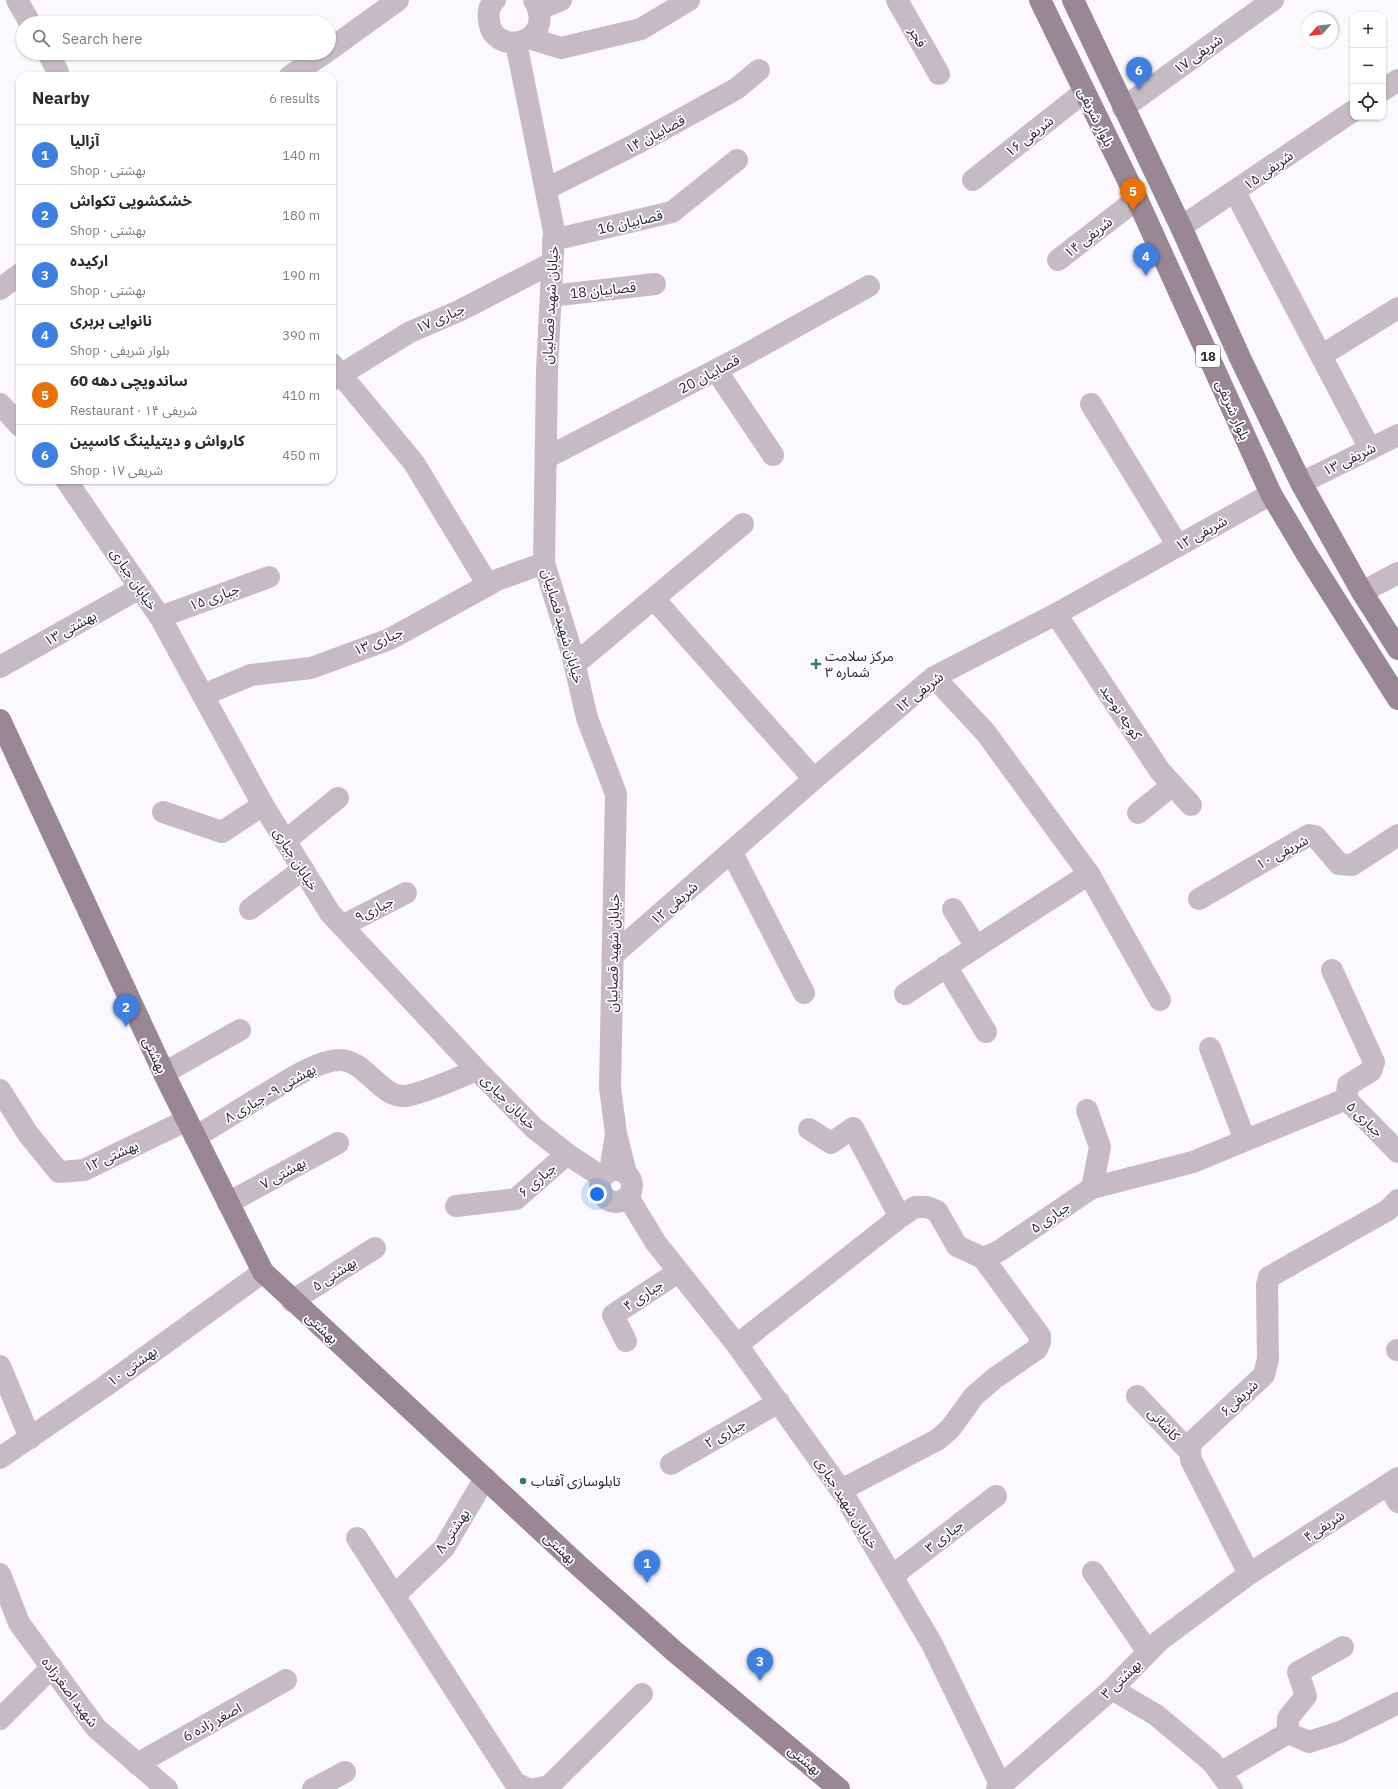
<!DOCTYPE html>
<html lang="en">
<head>
<meta charset="utf-8">
<style>
	:root { --surface:#fff; --page:#f2f2f3; --text:#2b2b33; --muted:#7c7c81; --line:#e1e1e2; --accent:#d93025 }
	body { margin:0; font-family:"IBM Plex Sans","Noto Sans Arabic",sans-serif; background:var(--page); color:var(--text) }
	.controls { position:absolute; right:12px; top:12px; display:grid; overflow:hidden; border-radius:8px; box-shadow:0 1px 3px #0004 }
	.controls button { width:36px; height:36px; display:grid; place-items:center; padding:0; border:0; border-bottom:1px solid var(--line); background:var(--surface); color:var(--text); font:20px sans-serif }
	.compass { position:absolute; left:1302px; top:12px; width:36px; height:36px; border-radius:50%; background:var(--surface); box-shadow:0 1px 3px #0004; rotate:243deg }
	.you { position:absolute; left:597px; top:1194px; width:14px; height:14px; margin:-10px; border:3px solid #fff; border-radius:50%; background:#1a73e8; box-shadow:0 0 0 6px #1a73e833 }
	.badge { display:grid; place-items:center; width:26px; height:26px; border-radius:50%; background:var(--accent); color:#fff; font-size:13px; font-weight:700 }
	.pin { position:absolute; translate:-50% -33px; filter:drop-shadow(0 1px 2px #0008) }
	.pin::after { content:''; position:absolute; top:21px; width:14px; height:12px; background:inherit; clip-path:polygon(0 0,100% 0,50% 100%) }
	.list { margin:0; padding:0; list-style:none }
	h2 { display:flex; justify-content:space-between; align-items:center; height:52px; margin:0; padding:0 16px; font-size:17px }
	h2 small { font-size:13px; font-weight:400; color:var(--muted) }
	.list li { display:grid; grid-template-columns:26px 1fr auto; gap:12px; align-items:center; box-sizing:border-box; height:60px; padding:0 16px; border-top:1px solid var(--line) }
	.list b { display:block; font-size:15px; white-space:nowrap }
	.list p { margin:0; font-size:13px; white-space:nowrap; color:var(--muted) }
	.list em { font-size:13px; font-style:normal; color:var(--muted) }
	.icon { flex:none; width:22px; height:22px; fill:none; stroke:currentColor; stroke-width:2; stroke-linecap:round; stroke-linejoin:round }
	.map { position:relative; flex:none; width:1398px; height:1789px; overflow:hidden }
	.search { position:absolute; background:var(--surface); box-shadow:0 1px 3px #0004; left:16px; top:16px; width:320px; height:44px; display:flex; align-items:center; gap:10px; box-sizing:border-box; padding:0 14px; border-radius:22px; color:var(--muted); font-size:15px }
	.panel { position:absolute; background:var(--surface); box-shadow:0 1px 3px #0004; left:16px; top:72px; width:320px; height:412px; border-radius:12px }
	.map>svg:first-child { display:block }
	.lines { fill:none; stroke-linecap:round; stroke-linejoin:round }
	.minor { stroke:#c6bbc4; stroke-width:22 }
	.major { stroke:#998796; stroke-width:22 }
	.poi-dot { fill:#327970; stroke:#fff; stroke-width:1.5 }
	.labels { text-anchor:middle; stroke-width:3.5; stroke-linejoin:round; paint-order:stroke }
	.shield { fill:#fff; stroke:#6b686f; stroke-width:1 }
	.shield-label { font-size:13px; font-weight:bold; fill:#2c2731 }
	.street-label { font-size:14px; fill:#2c2731; stroke:#fff }
	.poi-label { font-size:14px; fill:#2c2731; stroke:#fff; text-anchor:start }
</style>
</head>
<body>
<div class="map">
<svg width="1398" height="1789" viewBox="0 0 1398 1789">
	<rect width="100%" height="100%" fill="#fbf9fe"/>
	<g class="lines">
		<g class="minor">
			<polyline points="17,0 30,23"/>
			<path d="M495,0c-6,5 -7,13 -6,20 3,39 70,24 45,-20"/>
			<polyline points="897,0 939,74"/>
			<polyline points="539,9 561,0"/>
			<polyline points="529,38 561,48 641,29 689,0"/>
			<polyline points="516,43 554,231 547,371 544,563 572,653 587,718 616,794 610,1087 616,1134"/>
			<polyline points="329,50 398,0"/>
			<polyline points="48,53 58,72"/>
			<polyline points="290,76 325,53"/>
			<polyline points="1383,90 1398,80"/>
			<polyline points="1123,108 1273,0"/>
			<polyline points="973,180 1084,92"/>
			<polyline points="546,189 636,144 736,89 759,70"/>
			<polyline points="1235,192 1370,449"/>
			<polyline points="1181,227 1353,111"/>
			<polyline points="553,240 672,212 737,160"/>
			<polyline points="1058,260 1137,199"/>
			<polyline points="0,289 20,274"/>
			<polyline points="551,296 655,284"/>
			<polyline points="1322,355 1398,308"/>
			<polyline points="332,364 414,463 488,585"/>
			<polyline points="716,370 773,455"/>
			<polyline points="332,380 410,332 459,311 552,263"/>
			<polyline points="0,404 20,426"/>
			<polyline points="1091,404 1178,546"/>
			<polyline points="546,458 741,357 869,286"/>
			<polyline points="66,480 160,617 263,805 330,913 477,1070 534,1128 567,1154 602,1177"/>
			<polyline points="1301,483 1398,435"/>
			<polyline points="1362,592 1398,573"/>
			<polyline points="654,599 814,779"/>
			<polyline points="1056,614 1160,771 1191,805"/>
			<polyline points="160,617 269,577"/>
			<polyline points="575,664 743,524"/>
			<polyline points="0,667 140,588"/>
			<polyline points="934,677 986,733 1089,874 1160,1000"/>
			<polyline points="203,695 251,675 311,668 390,639 497,580 544,563"/>
			<polyline points="163,812 222,832 263,805"/>
			<polyline points="1138,813 1173,785"/>
			<polyline points="285,841 338,798"/>
			<polyline points="732,853 804,993"/>
			<polyline points="1199,899 1309,835 1315,836 1339,864 1352,865 1398,835"/>
			<polyline points="250,909 303,869"/>
			<polyline points="953,909 976,947"/>
			<polyline points="342,926 406,893"/>
			<polyline points="613,955 814,779 934,677 1056,614 1271,494"/>
			<polyline points="946,966 986,1032"/>
			<polyline points="1332,970 1374,1062 1371,1071 1348,1085 1346,1099"/>
			<polyline points="905,994 976,947 1089,874"/>
			<polyline points="1210,1048 1245,1140"/>
			<polyline points="164,1073 240,1030"/>
			<polyline points="0,1090 28,1134 59,1172 84,1170 187,1120"/>
			<polyline points="1087,1110 1100,1147 1092,1188"/>
			<polyline points="809,1129 831,1143 853,1128 900,1217"/>
			<path d="M195,1137c22,-13 44,-27 65,-40 21,-12 56,-37 80,-37 25,0 41,38 65,36 18,-2 54,-19 72,-26"/>
			<circle cx="616" cy="1186" r="16"/>
			<polyline points="610,1171 616,1134 626,1173"/>
			<polyline points="628,1197 656,1243 737,1345 841,1490 932,1644 1001,1786"/>
			<polyline points="228,1203 338,1143"/>
			<polyline points="456,1206 516,1199 567,1154"/>
			<polyline points="292,1301 375,1248"/>
			<polyline points="626,1341 613,1315 678,1272"/>
			<polyline points="737,1345 900,1217 915,1207 927,1207 937,1211 957,1246 983,1258 999,1251 1092,1188 1193,1162 1346,1099 1398,1152"/>
			<polyline points="1397,1350 1398,1350"/>
			<polyline points="0,1366 30,1438"/>
			<polyline points="1137,1396 1190,1452"/>
			<polyline points="0,1458 104,1387 263,1272"/>
			<polyline points="671,1464 779,1402"/>
			<polyline points="1388,1485 1398,1502"/>
			<polyline points="841,1490 937,1440 950,1429 974,1396 995,1378 1037,1349 1040,1342 1040,1336 983,1258"/>
			<polyline points="357,1538 515,1783 528,1789"/>
			<polyline points="1093,1572 1148,1652"/>
			<polyline points="0,1574 19,1623 96,1728 167,1789"/>
			<polyline points="1249,1574 1191,1460 1190,1452 1191,1443 1264,1375 1268,1359 1267,1285 1269,1277 1388,1210 1398,1200"/>
			<polyline points="892,1576 996,1496"/>
			<polyline points="395,1595 444,1548 485,1478"/>
			<polyline points="1112,1689 1156,1715 1212,1762 1232,1789"/>
			<polyline points="0,1719 52,1667"/>
			<polyline points="1288,1733 1288,1718 1306,1696 1298,1672 1343,1647"/>
			<polyline points="137,1764 286,1680"/>
			<polyline points="1220,1773 1288,1733 1309,1742 1340,1732 1398,1703"/>
			<polyline points="313,1789 345,1772"/>
			<polyline points="535,1789 549,1786 642,1694"/>
			<polyline points="997,1789 1112,1689 1159,1641 1249,1574 1398,1478"/>
		</g>
		<g class="major">
			<polyline points="1040,0 1137,199 1271,494 1306,553 1398,699"/>
			<polyline points="1073,0 1181,227 1241,360 1301,483 1362,592 1398,649"/>
			<polyline points="0,720 169,1084 263,1272 578,1565 674,1651 839,1789"/>
		</g>
	</g>
	<g class="poi-dot">
		<path d="M814 658h4v4h4v4h-4v4h-4v-4h-4v-4h4z"/>
		<circle cx="523" cy="1481" r="4"/>
	</g>
	<g class="labels">
		<rect class="shield" x="1196" y="345" width="24" height="22" rx="3"/>
		<g class="shield-label">
			<text x="1208" y="361">18</text>
		</g>
		<g class="street-label">
			<text transform="translate(918 37) rotate(61)" y="5">فجر</text>
			<text transform="translate(1198 54) rotate(-36)" y="5">شریفی ۱۷</text>
			<text transform="translate(1096 117) rotate(64)" y="5">بلوار شریفی</text>
			<text transform="translate(655 134) rotate(-28)" y="5">قصابیان ۱۴</text>
			<text transform="translate(1029 136) rotate(-38)" y="5">شریفی ۱۶</text>
			<text transform="translate(1268 170) rotate(-35)" y="5">شریفی ۱۵</text>
			<text transform="translate(630 222) rotate(-13)" y="5">قصابیان 16</text>
			<text transform="translate(1088 237) rotate(-38)" y="5">شریفی ۱۴</text>
			<text transform="translate(603 290) rotate(-6)" y="5">قصابیان 18</text>
			<text transform="translate(550 305) rotate(-87)" y="5">خیابان شهید قصابیان</text>
			<text transform="translate(440 318) rotate(-24)" y="5">جباری ۱۷</text>
			<text transform="translate(709 374) rotate(-28)" y="5">قصابیان 20</text>
			<text transform="translate(1233 410) rotate(66)" y="5">بلوار شریفی</text>
			<text transform="translate(1349 459) rotate(-26)" y="5">شریفی ۱۳</text>
			<text transform="translate(1201 533) rotate(-29)" y="5">شریفی ۱۲</text>
			<text transform="translate(134 579) rotate(56)" y="5">خیابان جباری</text>
			<text transform="translate(214 597) rotate(-20)" y="5">جباری ۱۵</text>
			<text transform="translate(563 626) rotate(74)" y="5">خیابان شهید قصابیان</text>
			<text transform="translate(70 628) rotate(-29)" y="5">بهشتی ۱۳</text>
			<text transform="translate(378 641) rotate(-23)" y="5">جباری ۱۳</text>
			<text transform="translate(919 692) rotate(-38)" y="5">شریفی ۱۲</text>
			<text transform="translate(1121 712) rotate(56)" y="5">کوچه توحید</text>
			<text transform="translate(1282 852) rotate(-28)" y="5">شریفی ۱۰</text>
			<text transform="translate(296 859) rotate(58)" y="5">خیابان جباری</text>
			<text transform="translate(674 903) rotate(-41)" y="5">شریفی ۱۲</text>
			<text transform="translate(374 909) rotate(-27)" y="5">جباری۹</text>
			<text transform="translate(613 953) rotate(-89)" y="5">خیابان شهید قصابیان</text>
			<text transform="translate(155 1055) rotate(65)" y="5">بهشتی</text>
			<text transform="translate(270 1093) rotate(-30)" y="5">بهشتی ۹- جباری ۸</text>
			<text transform="translate(509 1102) rotate(45)" y="5">خیابان جباری</text>
			<text transform="translate(1365 1119) rotate(44)" y="5">جباری ۵</text>
			<text transform="translate(111 1156) rotate(-24)" y="5">بهشتی ۱۲</text>
			<text transform="translate(283 1173) rotate(-29)" y="5">بهشتی ۷</text>
			<text transform="translate(537 1180) rotate(-41)" y="5">جباری ۶</text>
			<text transform="translate(1050 1217) rotate(-35)" y="5">جباری ۵</text>
			<text transform="translate(334 1274) rotate(-33)" y="5">بهشتی ۵</text>
			<text transform="translate(643 1295) rotate(-34)" y="5">جباری ۴</text>
			<text transform="translate(322 1328) rotate(43)" y="5">بهشتی</text>
			<text transform="translate(132 1366) rotate(-36)" y="5">بهشتی ۱۰</text>
			<text transform="translate(1239 1398) rotate(-43)" y="5">شریفی۶</text>
			<text transform="translate(1164 1424) rotate(47)" y="5">کاشانی</text>
			<text transform="translate(725 1433) rotate(-30)" y="5">جباری ۲</text>
			<text transform="translate(847 1503) rotate(58)" y="5">خیابان شهید جباری</text>
			<text transform="translate(1324 1526) rotate(-33)" y="5">شریفی۴</text>
			<text transform="translate(452 1531) rotate(-56)" y="5">بهشتی ۸</text>
			<text transform="translate(944 1536) rotate(-38)" y="5">جباری ۳</text>
			<text transform="translate(560 1548) rotate(43)" y="5">بهشتی</text>
			<text transform="translate(1121 1679) rotate(-44)" y="5">بهشتی ۳</text>
			<text transform="translate(70 1692) rotate(53)" y="5">شهید اصغرزاده</text>
			<text transform="translate(212 1722) rotate(-29)" y="5">اصغر زاده 6</text>
			<text transform="translate(805 1760) rotate(40)" y="5">بهشتی</text>
		</g>
		<g class="poi-label">
			<text x="825" y="661">مرکز سلامت<tspan x="825" dy="16">شماره ۳</tspan></text>
			<text x="531" y="1486">تابلوسازی آفتاب</text>
		</g>
	</g>
</svg>
<div class="controls">
<button>+</button>
<button>−</button>
<button><svg class="icon" aria-label="locate" viewBox="0 0 24 24"><circle cx="12" cy="12" r="6"/><path d="M12 2v4M12 18v4M2 12h4M18 12h4"/></svg></button>
</div>
<svg class="compass" viewBox="-18 -18 36 36"><path d="M0-13l5 13h-10z" fill="#e53935"/><path d="M0 13l5-13h-10z" fill="#7c7c81"/></svg>
<div class="you"></div>
<div class="pin badge" style="left:647px;top:1583px;background:#3f7fe0">1</div>
<div class="pin badge" style="left:126px;top:1027px;background:#3f7fe0">2</div>
<div class="pin badge" style="left:760px;top:1681px;background:#3f7fe0">3</div>
<div class="pin badge" style="left:1146px;top:276px;background:#3f7fe0">4</div>
<div class="pin badge" style="left:1133px;top:211px;background:#e8710a">5</div>
<div class="pin badge" style="left:1139px;top:90px;background:#3f7fe0">6</div>
<div class="search"><svg class="icon" aria-label="search" viewBox="0 0 24 24"><circle cx="10" cy="10" r="6"/><path d="M15 15l6 6"/></svg>Search here</div>
<section class="panel">
<h2>Nearby<small>6 results</small></h2>
<ul class="list">
<li><span class="badge" style="background:#3f7fe0">1</span><div><b>آزالیا</b><p>Shop · بهشتی</p></div><em>140 m</em></li>
<li><span class="badge" style="background:#3f7fe0">2</span><div><b>خشکشویی تکواش</b><p>Shop · بهشتی</p></div><em>180 m</em></li>
<li><span class="badge" style="background:#3f7fe0">3</span><div><b>ارکیده</b><p>Shop · بهشتی</p></div><em>190 m</em></li>
<li><span class="badge" style="background:#3f7fe0">4</span><div><b>نانوایی بربری</b><p>Shop · بلوار شریفی</p></div><em>390 m</em></li>
<li><span class="badge" style="background:#e8710a">5</span><div><b>ساندویچی دهه 60</b><p>Restaurant · شریفی ۱۴</p></div><em>410 m</em></li>
<li><span class="badge" style="background:#3f7fe0">6</span><div><b>کارواش و دیتیلینگ کاسپین</b><p>Shop · شریفی ۱۷</p></div><em>450 m</em></li>
</ul>
</section>
</div>
</body>
</html>
